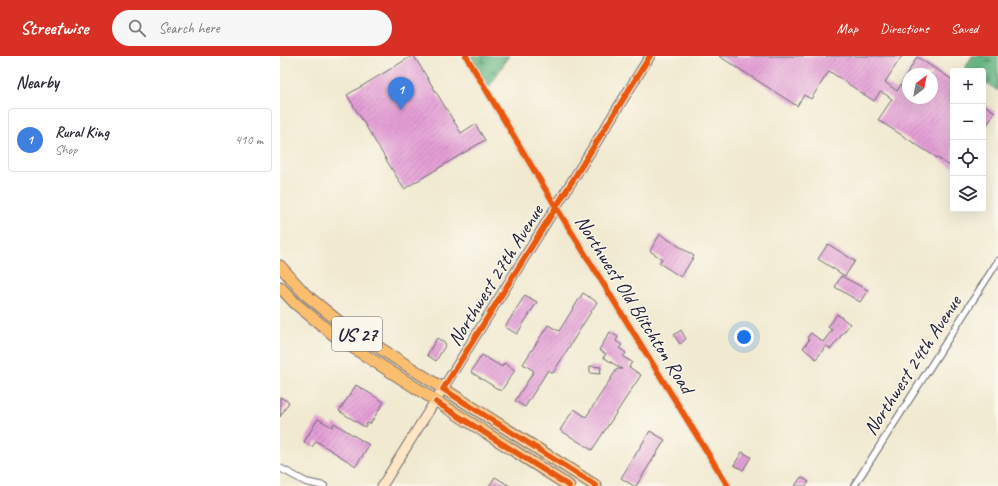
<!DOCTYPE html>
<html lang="en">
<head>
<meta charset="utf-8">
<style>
	:root { --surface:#fff; --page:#f7f7f7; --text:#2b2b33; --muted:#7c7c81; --line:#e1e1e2; --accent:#d93025 }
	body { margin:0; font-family:Caveat,sans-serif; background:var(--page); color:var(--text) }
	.controls { position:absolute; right:12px; top:12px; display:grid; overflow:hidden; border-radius:4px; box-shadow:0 4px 16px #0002 }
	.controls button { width:36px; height:36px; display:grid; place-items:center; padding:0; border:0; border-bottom:1px solid var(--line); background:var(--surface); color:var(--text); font:20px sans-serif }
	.compass { position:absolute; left:622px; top:12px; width:36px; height:36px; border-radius:50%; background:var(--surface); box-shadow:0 4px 16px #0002; rotate:32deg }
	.you { position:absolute; left:464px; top:281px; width:14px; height:14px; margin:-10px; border:3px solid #fff; border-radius:50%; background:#1a73e8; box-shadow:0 0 0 6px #1a73e833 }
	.badge { display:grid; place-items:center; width:26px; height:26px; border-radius:50%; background:var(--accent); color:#fff; font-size:13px; font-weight:700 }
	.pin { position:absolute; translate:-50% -33px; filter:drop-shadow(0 1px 2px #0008) }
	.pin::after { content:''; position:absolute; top:21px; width:14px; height:12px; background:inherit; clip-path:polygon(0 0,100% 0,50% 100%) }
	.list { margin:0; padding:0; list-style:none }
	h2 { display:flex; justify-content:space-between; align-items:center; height:52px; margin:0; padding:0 16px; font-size:17px }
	h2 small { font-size:13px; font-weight:400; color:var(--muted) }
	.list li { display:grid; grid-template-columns:26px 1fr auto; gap:12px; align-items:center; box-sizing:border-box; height:64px; margin:0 8px 8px; padding:0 8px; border:1px solid var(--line); border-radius:4px }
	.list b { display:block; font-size:15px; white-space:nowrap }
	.list p { margin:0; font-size:13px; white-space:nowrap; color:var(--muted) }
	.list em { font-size:13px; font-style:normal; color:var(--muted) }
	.icon { flex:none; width:22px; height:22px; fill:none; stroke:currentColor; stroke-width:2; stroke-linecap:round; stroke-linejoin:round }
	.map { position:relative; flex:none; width:718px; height:430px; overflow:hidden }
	header { display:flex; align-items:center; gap:24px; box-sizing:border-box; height:56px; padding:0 20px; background:var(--accent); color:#fff }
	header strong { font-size:19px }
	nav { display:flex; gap:22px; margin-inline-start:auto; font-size:14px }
	.search { width:280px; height:36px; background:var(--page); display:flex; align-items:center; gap:10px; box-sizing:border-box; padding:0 14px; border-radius:22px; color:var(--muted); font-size:15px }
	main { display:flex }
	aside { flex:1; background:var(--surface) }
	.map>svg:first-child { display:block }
	.forest { fill:url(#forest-firs); stroke:#426a5d }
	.building { fill:url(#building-hatch); fill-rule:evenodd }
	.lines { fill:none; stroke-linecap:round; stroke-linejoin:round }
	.street-casing { stroke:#6a6870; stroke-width:8 }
	.secondary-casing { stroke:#6a6870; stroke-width:11 }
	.highway-casing { stroke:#6a6870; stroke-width:13 }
	.street { stroke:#fff; stroke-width:6 }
	.secondary { stroke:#fde5c5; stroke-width:9 }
	.highway { stroke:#fbbe6e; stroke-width:11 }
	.cycleway-casing { stroke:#fbf7ec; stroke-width:8 }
	.cycleway { stroke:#e8590c; stroke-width:6 }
	.labels { text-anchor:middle; stroke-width:3; stroke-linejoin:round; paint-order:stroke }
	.shield { fill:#fbf7ec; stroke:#636270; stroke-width:1 }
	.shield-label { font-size:19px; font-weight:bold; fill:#22223b }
	.street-label { font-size:20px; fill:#22223b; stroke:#fbf7ec }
</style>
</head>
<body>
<header>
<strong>Streetwise</strong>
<div class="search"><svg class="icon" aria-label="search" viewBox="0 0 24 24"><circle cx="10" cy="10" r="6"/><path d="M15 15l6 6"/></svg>Search here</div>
<nav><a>Map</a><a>Directions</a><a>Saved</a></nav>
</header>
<main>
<aside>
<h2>Nearby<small></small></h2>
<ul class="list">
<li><span class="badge" style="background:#3f7fe0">1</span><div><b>Rural King</b><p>Shop</p></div><em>410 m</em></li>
</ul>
</aside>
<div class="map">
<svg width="718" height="430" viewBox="0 0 718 430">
	<defs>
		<pattern id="forest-firs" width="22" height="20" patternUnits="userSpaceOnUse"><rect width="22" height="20" fill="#62b27f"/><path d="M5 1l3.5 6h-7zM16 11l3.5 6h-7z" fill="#509069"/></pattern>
		<pattern id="building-hatch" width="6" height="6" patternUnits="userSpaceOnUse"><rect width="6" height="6" fill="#e49fd6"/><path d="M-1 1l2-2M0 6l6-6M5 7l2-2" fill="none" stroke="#b881af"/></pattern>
	</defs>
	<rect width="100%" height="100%" fill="#fbf7ec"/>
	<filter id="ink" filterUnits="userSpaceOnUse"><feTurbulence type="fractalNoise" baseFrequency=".025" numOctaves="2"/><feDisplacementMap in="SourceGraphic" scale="8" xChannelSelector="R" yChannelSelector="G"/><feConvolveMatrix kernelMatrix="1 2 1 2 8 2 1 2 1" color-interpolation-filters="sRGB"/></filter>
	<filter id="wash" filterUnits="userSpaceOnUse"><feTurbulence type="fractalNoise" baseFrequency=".012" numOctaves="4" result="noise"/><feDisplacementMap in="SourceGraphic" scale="16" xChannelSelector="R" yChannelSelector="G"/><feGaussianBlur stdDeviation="0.9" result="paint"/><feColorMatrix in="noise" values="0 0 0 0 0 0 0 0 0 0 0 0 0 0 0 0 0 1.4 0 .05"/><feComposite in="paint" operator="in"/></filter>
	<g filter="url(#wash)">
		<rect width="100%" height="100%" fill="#f1ead1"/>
		<g class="forest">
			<polygon points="191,0 229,0 209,31"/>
			<polygon points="692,0 718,0 718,35 703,25 703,15 684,14"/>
		</g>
		<g id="blocks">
			<g class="building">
				<polygon points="132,0 134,0 181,77 195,68 205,84 124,133 67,39"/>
				<path d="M439,0h183l-17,26 12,9 20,-34 36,23v88l-75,-48 14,-21 -7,-5 -5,-2 -6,9 -45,-30 -18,28 -7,-4 -7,11zM628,18h24v24h-24z"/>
				<polygon points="703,48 715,56 703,76"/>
				<polygon points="380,178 414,200 401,221 379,207 382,203 370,195"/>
				<polygon points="548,188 575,205 565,220 538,203"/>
				<polygon points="561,220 588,234 580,246 555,231"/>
				<polygon points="303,237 317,246 273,317 268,314 245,351 235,345 254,315 243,308 268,269 279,275"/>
				<polygon points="245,239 257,246 237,278 225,271"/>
				<polygon points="557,258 570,268 551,293 546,290 536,303 523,292 529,284 527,282 531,277 543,286 552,274 548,271"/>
				<polygon points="401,274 406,283 400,288 394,279"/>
				<polygon points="330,276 338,281 336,285 342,289 339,292 346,297 343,301 352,306 349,311 361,319 312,394 280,374 294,353 306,361 337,313 342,313 323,301 326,298 319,294"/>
				<polygon points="157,282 166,288 156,305 147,299"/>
				<polygon points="202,299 222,311 224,307 235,314 221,335 191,316"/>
				<polygon points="310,310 321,311 320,318 310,317"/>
				<polygon points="76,329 104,346 90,368 87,367 85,371 59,355"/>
				<polygon points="0,341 9,346 0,361"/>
				<polygon points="38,363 52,371 54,367 89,389 76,410 36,385 32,391 24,386"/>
				<polygon points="370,375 385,384 356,430 354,430 341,422"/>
				<polygon points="462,396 471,401 463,414 454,409"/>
				<polygon points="215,421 230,430 209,430"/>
				<polygon points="521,421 529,426 526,430 515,430"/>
			</g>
		</g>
	</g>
	<g filter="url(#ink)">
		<use href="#blocks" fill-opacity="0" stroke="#6a6870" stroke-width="1"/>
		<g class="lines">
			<defs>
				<g id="street">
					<polyline points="186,0 276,151 448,430"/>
					<polyline points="0,412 26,426 44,430"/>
					<polyline points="574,430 718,205"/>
				</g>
				<polyline id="secondary" points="102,430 370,0"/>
				<g id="highway">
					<polyline points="0,210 25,238 62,268 316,430"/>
					<polyline points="0,231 16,248 55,280 289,430"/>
				</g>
			</defs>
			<use href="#street" class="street-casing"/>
			<use href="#secondary" class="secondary-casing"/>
			<use href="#highway" class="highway-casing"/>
			<use href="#street" class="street"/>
			<use href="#secondary" class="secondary"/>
			<use href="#highway" class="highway"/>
			<defs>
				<g id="cycleway">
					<polyline points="186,0 276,151 448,430"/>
					<polyline points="156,346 289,430"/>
					<polyline points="316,430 163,333 370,0"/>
				</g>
			</defs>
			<use href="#cycleway" class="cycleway-casing"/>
			<use href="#cycleway" class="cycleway"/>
		</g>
	</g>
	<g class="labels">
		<rect class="shield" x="52" y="261" width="50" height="34" rx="3"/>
		<g class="shield-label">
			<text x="77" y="285">US 27</text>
		</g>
		<g class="street-label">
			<text transform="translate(215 219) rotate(-58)" y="7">Northwest 27th Avenue</text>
			<text transform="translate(355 248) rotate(58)" y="7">Northwest Old Blitchton Road</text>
			<text transform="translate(632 309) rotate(-57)" y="7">Northwest 24th Avenue</text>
		</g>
	</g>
</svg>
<div class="controls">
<button>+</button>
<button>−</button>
<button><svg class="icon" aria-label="locate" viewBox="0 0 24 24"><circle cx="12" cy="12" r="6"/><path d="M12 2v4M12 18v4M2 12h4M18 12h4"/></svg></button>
<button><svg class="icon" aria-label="layers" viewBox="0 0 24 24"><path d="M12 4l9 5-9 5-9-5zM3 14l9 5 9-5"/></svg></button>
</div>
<svg class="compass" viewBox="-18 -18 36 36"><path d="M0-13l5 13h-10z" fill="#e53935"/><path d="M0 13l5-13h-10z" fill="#7c7c81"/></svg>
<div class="you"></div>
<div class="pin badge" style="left:121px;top:54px;background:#3f7fe0">1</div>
</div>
</main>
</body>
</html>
